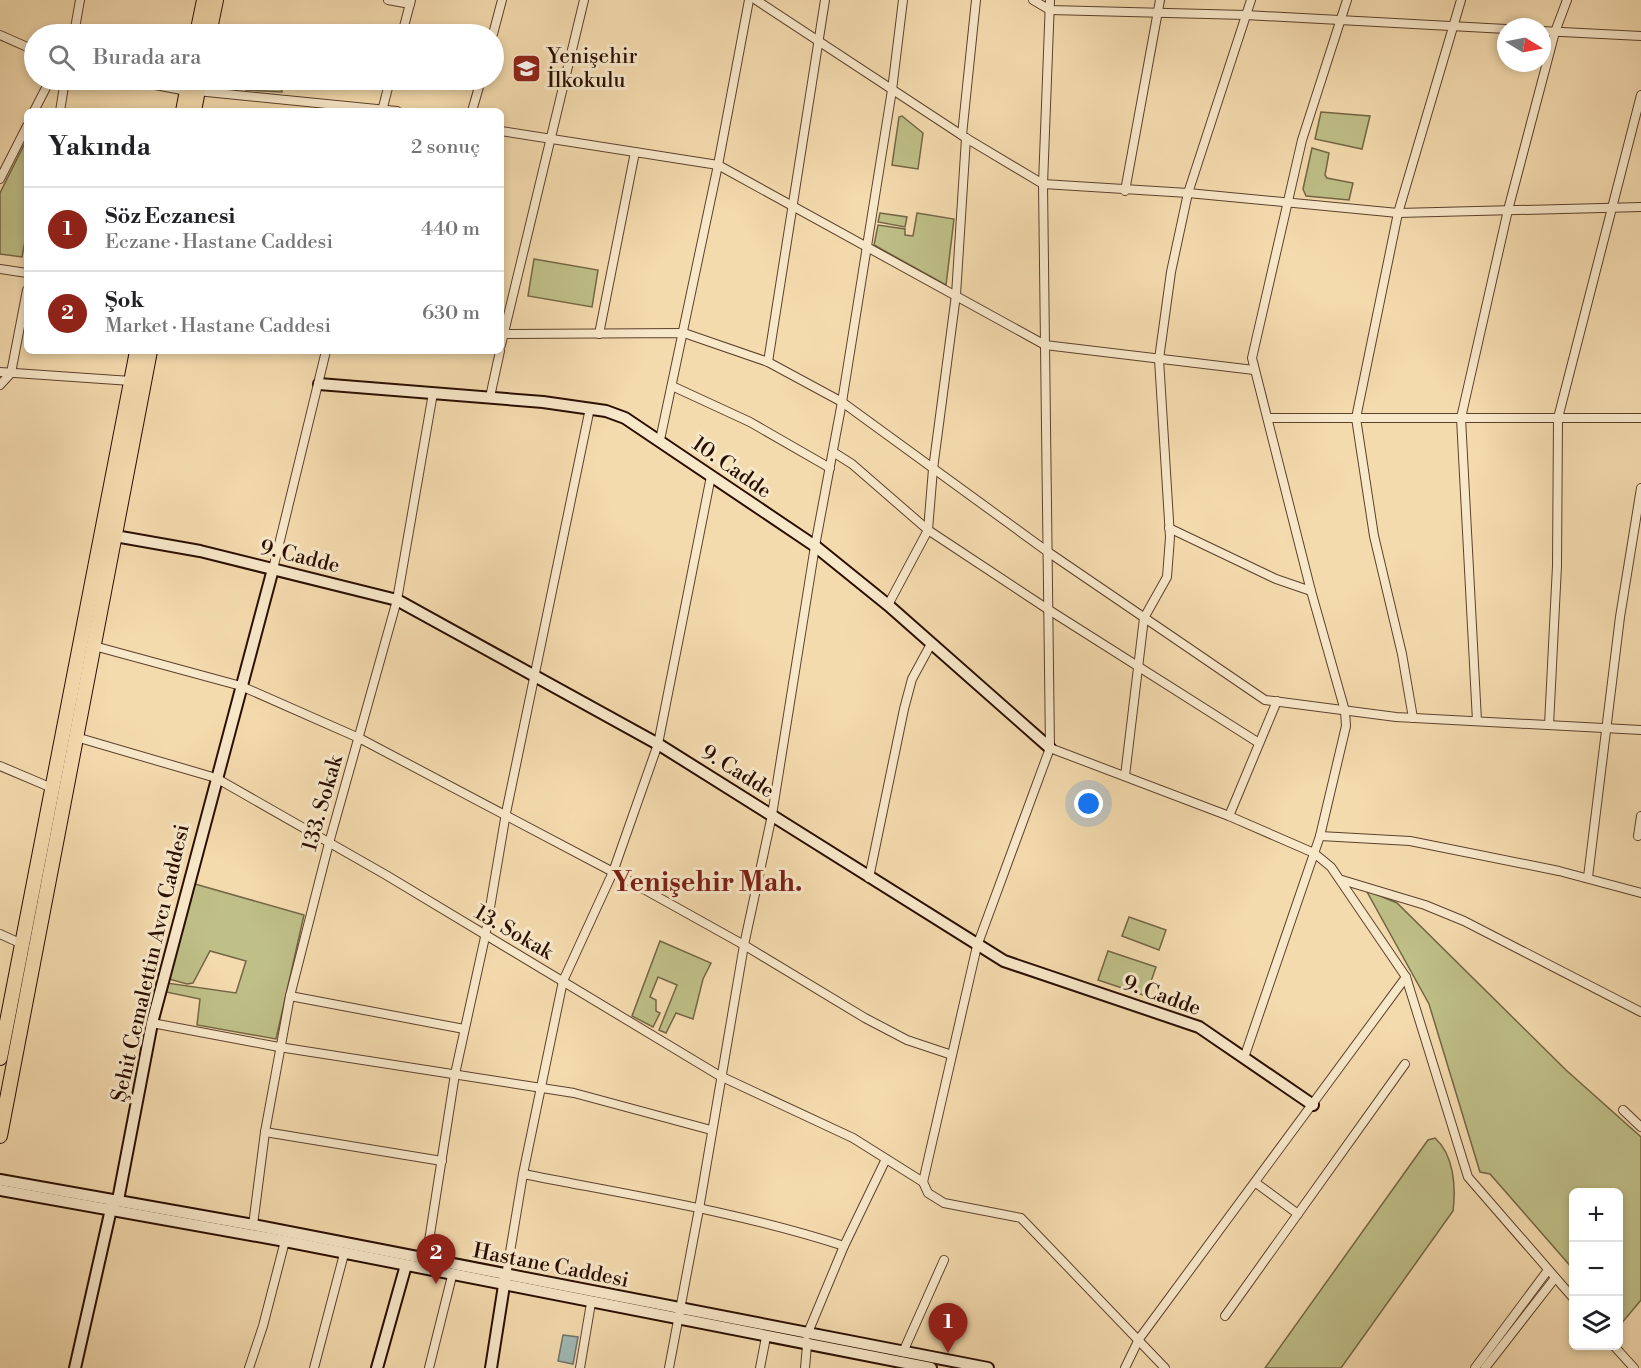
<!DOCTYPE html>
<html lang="tr">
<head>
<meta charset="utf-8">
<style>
	:root { --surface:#fff; --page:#f2f2f2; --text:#202124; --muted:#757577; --line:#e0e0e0; --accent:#8f2418 }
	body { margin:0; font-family:"Libre Bodoni",serif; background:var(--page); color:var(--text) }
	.controls { position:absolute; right:18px; bottom:18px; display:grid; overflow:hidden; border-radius:9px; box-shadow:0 3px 9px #0003 }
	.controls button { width:54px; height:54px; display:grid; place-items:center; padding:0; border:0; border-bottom:2px solid var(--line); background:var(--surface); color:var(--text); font:30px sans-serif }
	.compass { position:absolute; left:1497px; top:18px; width:54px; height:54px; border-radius:50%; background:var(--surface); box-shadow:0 3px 9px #0003; rotate:100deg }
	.you { position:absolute; left:1089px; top:804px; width:21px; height:21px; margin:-15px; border:4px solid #fff; border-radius:50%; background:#1a73e8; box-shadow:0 0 0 9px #1a73e833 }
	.badge { display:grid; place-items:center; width:39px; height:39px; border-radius:50%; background:var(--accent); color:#fff; font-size:20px; font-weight:700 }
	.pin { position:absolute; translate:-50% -50px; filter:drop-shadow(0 2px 3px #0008) }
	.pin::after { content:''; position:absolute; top:32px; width:21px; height:18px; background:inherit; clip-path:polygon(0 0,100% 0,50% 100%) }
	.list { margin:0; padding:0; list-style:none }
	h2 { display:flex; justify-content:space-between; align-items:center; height:78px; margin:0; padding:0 24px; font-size:26px }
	h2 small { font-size:20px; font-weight:400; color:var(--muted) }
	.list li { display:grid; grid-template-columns:39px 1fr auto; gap:18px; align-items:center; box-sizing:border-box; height:84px; padding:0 24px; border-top:2px solid var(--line) }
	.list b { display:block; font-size:22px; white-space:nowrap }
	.list p { margin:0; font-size:20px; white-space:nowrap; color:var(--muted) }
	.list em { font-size:20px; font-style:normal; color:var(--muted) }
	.icon { flex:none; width:33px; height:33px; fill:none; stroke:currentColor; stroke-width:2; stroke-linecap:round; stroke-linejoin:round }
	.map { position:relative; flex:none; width:1641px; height:1368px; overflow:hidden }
	.search { position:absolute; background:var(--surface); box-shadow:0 3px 9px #0003; left:24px; top:24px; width:480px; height:66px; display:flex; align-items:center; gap:15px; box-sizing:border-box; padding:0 21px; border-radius:33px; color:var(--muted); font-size:22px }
	.panel { position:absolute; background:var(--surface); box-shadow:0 3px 9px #0003; left:24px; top:108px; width:480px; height:246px; border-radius:9px }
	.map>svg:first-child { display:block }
	.green { fill:#bfbf88; stroke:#746644; stroke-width:1.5 }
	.water { fill:#9fb9b5; stroke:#70756d; stroke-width:1.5 }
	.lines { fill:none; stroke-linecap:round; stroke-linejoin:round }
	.street-casing { stroke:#5c412c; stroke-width:10 }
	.secondary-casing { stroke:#2a0e00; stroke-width:14 }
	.highway-casing { stroke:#2a0e00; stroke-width:16 }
	.street { stroke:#f8e8ca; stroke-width:8 }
	.secondary { stroke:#f8e8ca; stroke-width:10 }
	.highway { stroke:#f4dbae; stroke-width:14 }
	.labels { text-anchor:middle; stroke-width:6; stroke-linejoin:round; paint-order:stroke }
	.poi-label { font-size:21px; fill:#2a0e00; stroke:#f8e8ca; text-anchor:start }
	.street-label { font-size:21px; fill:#2a0e00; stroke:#f8e8ca }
	.district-label { font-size:27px; font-weight:bold; fill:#7a1f14; stroke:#f8e8ca }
</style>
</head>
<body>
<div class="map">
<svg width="1641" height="1368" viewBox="0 0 1641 1368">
	<rect width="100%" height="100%" fill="#f4dbae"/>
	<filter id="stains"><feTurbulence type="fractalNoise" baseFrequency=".00333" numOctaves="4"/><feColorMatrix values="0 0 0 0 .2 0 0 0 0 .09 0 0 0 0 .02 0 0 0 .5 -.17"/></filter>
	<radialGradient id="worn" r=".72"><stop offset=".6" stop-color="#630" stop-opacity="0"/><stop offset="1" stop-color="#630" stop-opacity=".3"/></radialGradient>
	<g class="green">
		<polygon points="250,27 285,29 285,34 249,34"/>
		<polygon points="247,80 282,80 282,92 246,90"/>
		<polygon points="1321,112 1370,116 1362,149 1315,139"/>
		<polygon points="902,116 923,133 918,169 892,165 899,117"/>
		<polygon points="27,139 27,230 22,257 0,254 0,193"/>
		<polygon points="1312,148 1329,153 1325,175 1327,178 1353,183 1349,200 1306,196 1303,189"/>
		<polygon points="880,213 907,217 905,227 878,222"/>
		<polygon points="917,213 954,219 946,285 874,245 878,225 905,229 905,235 913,236"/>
		<polygon points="534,259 598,270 592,307 528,296"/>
		<polygon points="195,884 304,915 276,1039 197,1025 200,999 166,992 167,983 236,993 246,961 210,951 193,983 187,984 169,979"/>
		<polygon points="1366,890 1397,903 1566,1070 1641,1137 1641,1300 1621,1324 1618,1321 1618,1192 1574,1192 1573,1269 1490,1174 1480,1172 1429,1004"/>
		<polygon points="1129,917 1166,930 1159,950 1122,936"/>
		<polygon points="660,941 711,963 703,979 693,1019 676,1013 666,1033 659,1030 677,985 658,977 650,997 656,1000 656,1011 660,1013 653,1027 632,1016"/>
		<polygon points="1108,951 1156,967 1146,996 1098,980"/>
		<path d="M1435,1138c19,17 21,49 18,73l-112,157h-76l163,-228z"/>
	</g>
	<polygon class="water" points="563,1335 578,1337 573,1364 558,1361"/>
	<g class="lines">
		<defs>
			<g id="street">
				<polyline points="388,0 410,4"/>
				<polyline points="756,0 966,138 1043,184 1188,193 1398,213 1641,207"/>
				<polyline points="1033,0 1050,10 1246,15 1506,29"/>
				<polyline points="1050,0 1043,184 1050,748 977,946 923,1182 928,1193 944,1203 1021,1218 1165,1368"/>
				<polyline points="1542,31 1641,36"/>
				<polyline points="74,34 80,0"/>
				<polyline points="402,34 411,0"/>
				<polyline points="493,34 502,0"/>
				<polyline points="0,35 34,50"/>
				<polyline points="129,80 187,91"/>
				<polyline points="197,91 397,111"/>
				<polyline points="34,111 50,80"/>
				<polyline points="60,111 65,80"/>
				<polyline points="382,111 390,80"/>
				<polyline points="472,111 481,80"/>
				<polyline points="501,131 718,165 1045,345 1254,370"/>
				<polyline points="962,135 976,0"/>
				<polyline points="0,179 27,126"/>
				<polyline points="1125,191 1160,0"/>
				<polyline points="0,269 27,273"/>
				<polyline points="501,334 684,333 768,362 842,402 1048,552 1265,700 1396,717 1641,730"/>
				<polyline points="599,334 635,152"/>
				<polyline points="501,345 584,0"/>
				<polyline points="768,362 825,0"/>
				<polyline points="0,372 131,381"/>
				<polyline points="0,385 11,373 27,290"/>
				<polyline points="672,386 750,422 830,468"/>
				<polyline points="490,397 500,351"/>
				<polyline points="1268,418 1641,418"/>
				<polyline points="660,440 718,165 749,0"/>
				<polyline points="833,452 852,464 928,530 1049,610 1259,743"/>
				<polyline points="1169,528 1276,579 1311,591"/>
				<polyline points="273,569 326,351"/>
				<polyline points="888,605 928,530 933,469 956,295 966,138"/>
				<polyline points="94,646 241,686 359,738 613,872 744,945 865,1018 907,1040 952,1055"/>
				<polyline points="1413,718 1402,654 1374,536 1356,418 1398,213 1461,0"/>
				<polyline points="1477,721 1461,418 1508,210 1555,32 1567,0"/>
				<polyline points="1549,725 1557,566 1558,418 1641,95"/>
				<polyline points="76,737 216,778 386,875 720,1076 853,1138 923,1182"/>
				<polyline points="1050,748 1229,816 1314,853 1331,867 1406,977 1468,1177 1574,1299"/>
				<polyline points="0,766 52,788"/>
				<polyline points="1125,776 1144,618 1167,577 1170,537 1159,359 1171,272 1188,193 1251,0"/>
				<polyline points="1229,816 1277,701"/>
				<polyline points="1320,836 1410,841 1559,871 1641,893"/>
				<polyline points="1638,836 1641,816"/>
				<polyline points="1588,877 1620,617 1641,488"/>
				<polyline points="869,878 904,709 912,679 931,644"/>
				<polyline points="1342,880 1425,905 1464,921 1641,1012"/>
				<polyline points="0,934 22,944"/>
				<polyline points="290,996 464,1029"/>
				<polyline points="152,1023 279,1047 574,1093 711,1130"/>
				<polyline points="1244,1058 1320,836 1346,726 1345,711 1311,591 1252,358 1302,140 1347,0"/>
				<polyline points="1623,1110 1641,1127"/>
				<polyline points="265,1132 442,1161"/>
				<path d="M523,1174c107,21 217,38 321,72"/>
				<polyline points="1256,1183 1298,1214"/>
				<polyline points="253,1225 265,1132 290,996 329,843 397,600 433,393"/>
				<polyline points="426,1260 455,1074 485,937 506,813 590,408"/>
				<polyline points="506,1276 523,1174 563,981 613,872 658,744 711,476"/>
				<polyline points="1225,1316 1405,1064"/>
				<polyline points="807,1335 844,1246 886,1159"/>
				<polyline points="1614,1346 1634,1368"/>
				<polyline points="903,1352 944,1260"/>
				<polyline points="249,1368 263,1326 285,1241"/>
				<polyline points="314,1368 344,1254"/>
				<polyline points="429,1368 452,1276"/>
				<polyline points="580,1368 591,1303"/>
				<polyline points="669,1368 699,1209 744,945 772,815 815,546 842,402 892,90 903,0"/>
				<polyline points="760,1368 766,1337"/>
				<polyline points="805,1368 807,1345"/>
				<polyline points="1125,1368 1139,1339 1406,977"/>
				<polyline points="1475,1368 1548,1270"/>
				<polyline points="1485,1368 1555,1278"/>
			</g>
			<g id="secondary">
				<polyline points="319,384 543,402 606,411 625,418 815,546 888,605 1050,748"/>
				<polyline points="115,536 200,551 397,600 658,744 1004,961 1199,1027 1313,1105"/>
				<polyline points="0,1180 253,1225 988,1368"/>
				<polyline points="0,1190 285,1241 931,1368"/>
				<polyline points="75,1368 111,1209 118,1200 152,1023 273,569"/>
				<polyline points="377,1368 406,1265"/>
				<polyline points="491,1368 505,1279"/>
			</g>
			<g id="highway">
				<polyline points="197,34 204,0"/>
				<polyline points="209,34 216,0"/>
				<polyline points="183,111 189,80"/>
				<polyline points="194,111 200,80"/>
				<polyline points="0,1058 137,351"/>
				<polyline points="0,1136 150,351"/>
			</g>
		</defs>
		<use href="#street" class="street-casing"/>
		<use href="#secondary" class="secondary-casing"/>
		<use href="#highway" class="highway-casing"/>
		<use href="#street" class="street"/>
		<use href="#secondary" class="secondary"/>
		<use href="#highway" class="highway"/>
	</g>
	<defs>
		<symbol id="school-square" viewBox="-11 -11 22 22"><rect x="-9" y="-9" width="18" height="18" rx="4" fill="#8f2418" stroke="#f8e8ca"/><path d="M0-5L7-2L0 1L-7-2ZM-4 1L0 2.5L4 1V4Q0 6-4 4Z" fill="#fff"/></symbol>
	</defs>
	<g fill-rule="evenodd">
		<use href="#school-square" x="510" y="52" width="33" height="33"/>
	</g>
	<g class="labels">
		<g class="poi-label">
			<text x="547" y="63">Yenişehir<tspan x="547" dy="24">İlkokulu</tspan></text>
		</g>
		<g class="street-label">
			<text transform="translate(732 467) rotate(35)" y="7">10. Cadde</text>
			<text transform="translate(300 556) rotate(14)" y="7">9. Cadde</text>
			<text transform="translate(738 771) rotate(32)" y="7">9. Cadde</text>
			<text transform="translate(322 803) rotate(-74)" y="7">133. Sokak</text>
			<text transform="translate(514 932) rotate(30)" y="7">13. Sokak</text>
			<text transform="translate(150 963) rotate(-77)" y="7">Şehit Cemalettin Avcı Caddesi</text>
			<text transform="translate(1162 995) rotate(20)" y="7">9. Cadde</text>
			<text transform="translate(551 1265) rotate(11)" y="7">Hastane Caddesi</text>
		</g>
		<g class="district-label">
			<text x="707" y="891">Yenişehir Mah.</text>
		</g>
	</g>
	<rect width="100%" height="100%" filter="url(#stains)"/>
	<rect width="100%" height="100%" fill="url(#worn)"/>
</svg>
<div class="controls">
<button>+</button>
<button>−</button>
<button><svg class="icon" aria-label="layers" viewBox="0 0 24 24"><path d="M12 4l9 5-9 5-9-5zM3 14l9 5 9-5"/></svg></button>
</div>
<svg class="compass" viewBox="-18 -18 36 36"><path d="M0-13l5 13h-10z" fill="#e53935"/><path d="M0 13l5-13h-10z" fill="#757577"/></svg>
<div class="you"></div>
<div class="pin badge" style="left:948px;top:1353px">1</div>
<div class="pin badge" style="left:436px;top:1284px">2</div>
<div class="search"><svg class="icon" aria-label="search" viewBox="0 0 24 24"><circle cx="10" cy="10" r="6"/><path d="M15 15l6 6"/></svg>Burada ara</div>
<section class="panel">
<h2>Yakında<small>2 sonuç</small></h2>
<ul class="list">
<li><span class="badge">1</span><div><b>Söz Eczanesi</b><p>Eczane · Hastane Caddesi</p></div><em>440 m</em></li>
<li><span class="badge">2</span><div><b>Şok</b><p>Market · Hastane Caddesi</p></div><em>630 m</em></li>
</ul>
</section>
</div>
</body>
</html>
